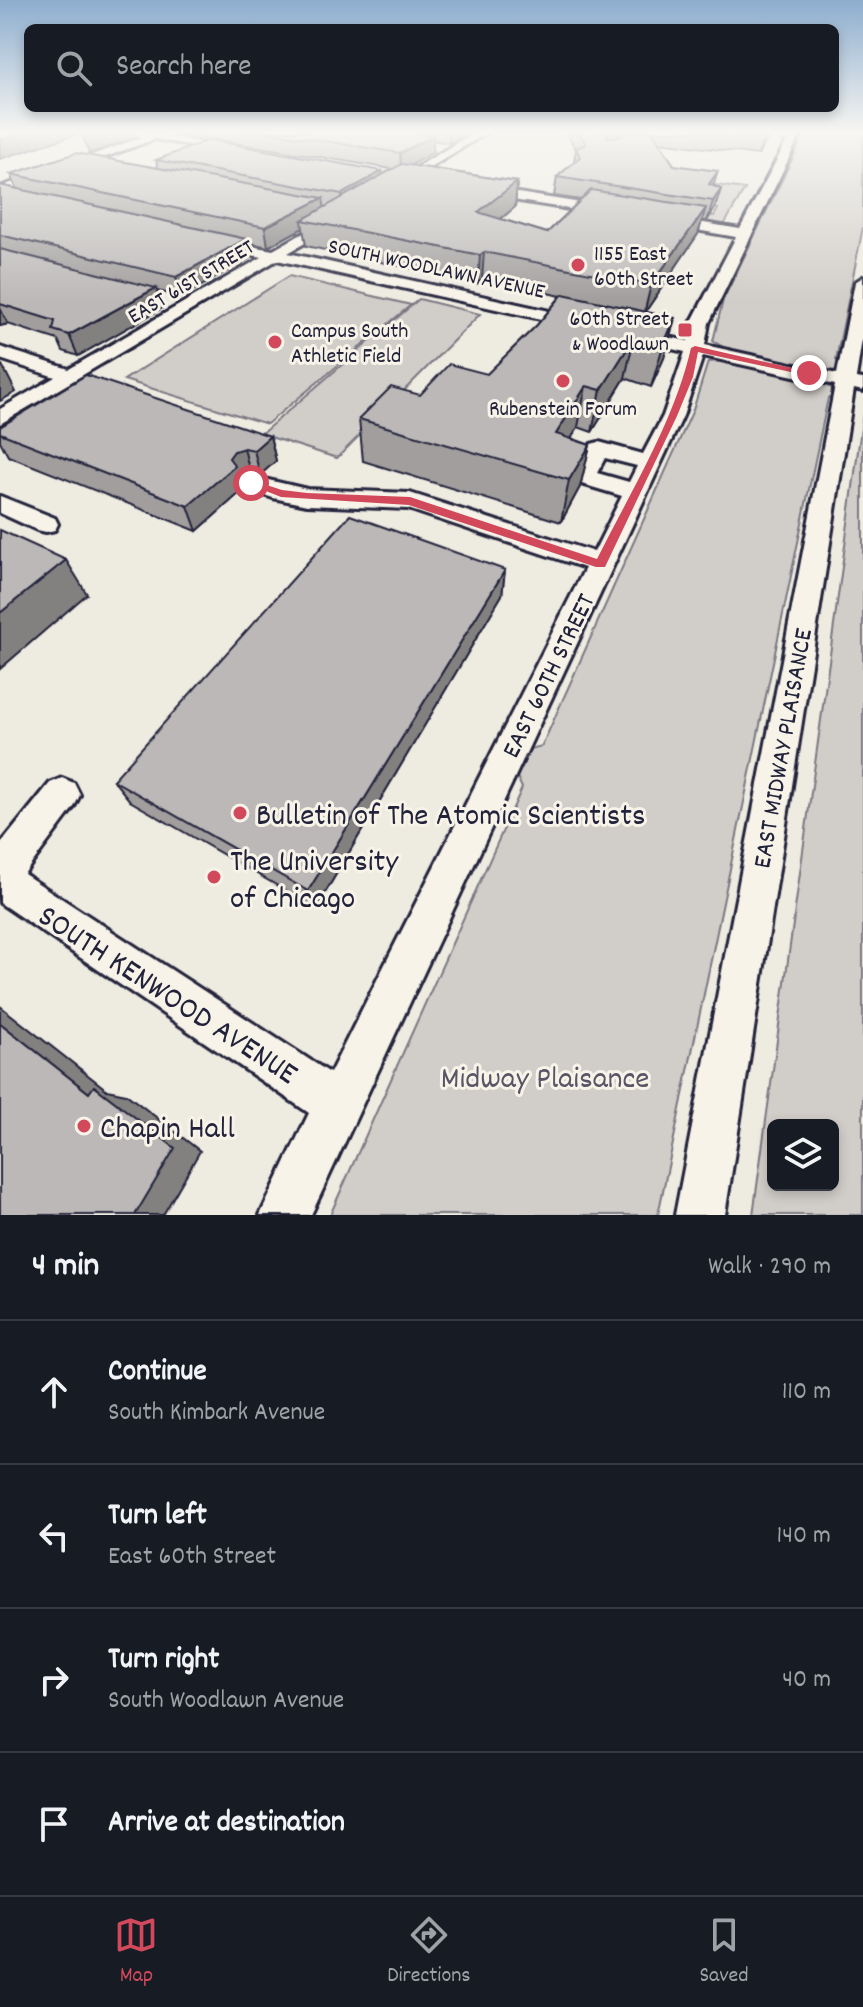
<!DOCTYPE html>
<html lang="en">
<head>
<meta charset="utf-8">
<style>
	:root { --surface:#171b24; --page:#20242c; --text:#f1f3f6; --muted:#9ea1a6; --line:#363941; --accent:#d1495b }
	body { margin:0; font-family:Dekko,sans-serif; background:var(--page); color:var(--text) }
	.controls { position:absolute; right:24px; bottom:24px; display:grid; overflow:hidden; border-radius:12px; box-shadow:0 4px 12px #0003 }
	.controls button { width:72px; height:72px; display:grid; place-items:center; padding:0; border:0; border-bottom:2px solid var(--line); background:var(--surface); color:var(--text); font:40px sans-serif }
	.stop { position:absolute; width:24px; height:24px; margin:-18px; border:6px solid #d1495b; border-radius:50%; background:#fff }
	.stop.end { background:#d1495b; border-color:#fff; box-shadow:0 2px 8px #0008 }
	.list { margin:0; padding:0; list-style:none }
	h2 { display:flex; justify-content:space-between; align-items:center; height:104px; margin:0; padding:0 32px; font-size:34px }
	h2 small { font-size:26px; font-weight:400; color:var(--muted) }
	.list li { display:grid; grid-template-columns:52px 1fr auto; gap:24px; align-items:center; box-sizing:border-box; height:144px; padding:0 32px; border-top:2px solid var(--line) }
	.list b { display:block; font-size:30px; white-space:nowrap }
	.list p { margin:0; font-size:26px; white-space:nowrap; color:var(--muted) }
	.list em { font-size:26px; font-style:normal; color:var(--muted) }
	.icon { flex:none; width:44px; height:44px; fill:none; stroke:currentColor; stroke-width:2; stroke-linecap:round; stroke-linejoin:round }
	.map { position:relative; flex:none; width:863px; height:1215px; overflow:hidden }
	.search { position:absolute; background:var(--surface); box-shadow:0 4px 12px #0003; left:24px; right:24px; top:24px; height:88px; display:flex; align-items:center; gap:20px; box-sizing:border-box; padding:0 28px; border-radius:12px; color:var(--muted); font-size:30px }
	.sheet { height:680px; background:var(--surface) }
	nav { display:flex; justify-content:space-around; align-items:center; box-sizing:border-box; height:112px; border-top:2px solid var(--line); background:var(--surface); font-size:22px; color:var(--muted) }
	nav a { display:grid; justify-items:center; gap:4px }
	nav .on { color:var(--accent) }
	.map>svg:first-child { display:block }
	.green { fill:#d1cdc9; stroke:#7a7882; stroke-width:2; fill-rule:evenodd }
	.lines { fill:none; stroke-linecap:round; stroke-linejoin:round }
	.minor-casing { stroke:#22223b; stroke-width:6 }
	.minor { fill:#f7f3e8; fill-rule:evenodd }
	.wall { fill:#a19e9d; stroke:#22223b; stroke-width:2 }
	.shaded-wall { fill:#838180; stroke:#22223b; stroke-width:2 }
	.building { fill:#bbb8b7; stroke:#22223b; stroke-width:2 }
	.route { fill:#d1495b }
	.poi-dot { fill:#d1495b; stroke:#f7f3e8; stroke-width:3 }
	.labels { text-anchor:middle; stroke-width:6; stroke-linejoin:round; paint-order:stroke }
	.far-poi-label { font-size:22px; fill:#22223b; stroke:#f7f3e8; text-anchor:start }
	.far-street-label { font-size:22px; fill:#22223b; stroke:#f7f3e8 }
	.street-label { font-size:26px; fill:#22223b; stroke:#f7f3e8 }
	.near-poi-label { font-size:32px; fill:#22223b; stroke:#f7f3e8; text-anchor:start }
	.near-street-label { font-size:32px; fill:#22223b; stroke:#f7f3e8 }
	.near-park-label { font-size:32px; fill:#575566; stroke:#f7f3e8 }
</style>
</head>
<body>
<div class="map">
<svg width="863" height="1215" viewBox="0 0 863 1215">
	<rect width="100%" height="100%" fill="#eeebe1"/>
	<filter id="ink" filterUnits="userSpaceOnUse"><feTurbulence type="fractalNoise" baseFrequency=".0125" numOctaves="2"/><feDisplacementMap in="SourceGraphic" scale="16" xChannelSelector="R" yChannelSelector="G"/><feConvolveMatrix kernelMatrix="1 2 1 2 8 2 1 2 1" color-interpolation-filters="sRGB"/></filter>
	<g filter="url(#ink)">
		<g class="green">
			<polygon points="806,131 863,131 863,227 836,360 842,363 840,369 832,371 725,348 713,341 723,300"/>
			<polygon points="716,185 745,189 724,225 661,214 714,216 718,209 705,201"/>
			<polygon points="289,276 411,305 267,424 124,380"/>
			<polygon points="419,299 480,314 337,458 261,434"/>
			<polygon points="720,361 825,385 834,389 835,398 828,398 658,1215 330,1215 522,788 517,777 530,749 542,746 693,410 708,362"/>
			<path d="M863,414v801h-110zM773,1125h60v60h-60z"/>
		</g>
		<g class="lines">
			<defs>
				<g id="minor">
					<polygon points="119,131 143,131 239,150 234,153 155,139 0,195 0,187 143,137"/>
					<polygon points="476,131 489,131 396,189 386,186"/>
					<path d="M792,131h10l-93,192 -4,22 132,29 18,-92 8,-5v56l-7,45 7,1v12l-9,-2 -129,826h-50l160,-830 -132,-29 -20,60 -372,799h-51l49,-102 -309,-210v-58l50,-62 12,-5 12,5 6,12 -6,12 -50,67 306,199 255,-505 -177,-59 -101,-4 -34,-7 -30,-10 -4,-5 4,-5 8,-2 56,13 103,4 184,59 28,-56 -47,-14 -4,-5 20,-33 8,-2 44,12 20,-38 22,-64 -57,-13 -3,-4 9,-5 54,11 3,-18 45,-86 -74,-13 -7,-4 7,-4 78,13zM605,458l32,8 -8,16 -32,-9z"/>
					<polygon points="480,187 613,208 620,212 613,216 476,194 474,191"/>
					<polygon points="336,215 343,219 341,222 288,253 581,318 590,323 581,328 277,260 0,424 0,409 55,377 0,359 0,347 69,369 262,257 207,244 207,238 273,250"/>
					<polygon points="0,496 55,518 58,524 55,530 46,532 37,530 0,513"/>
				</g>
			</defs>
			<use href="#minor" class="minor-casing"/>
			<use href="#minor" class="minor"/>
		</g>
		<g class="wall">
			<polygon points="163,131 470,131 449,143 433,140 433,152 410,165 517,182 515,207 501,219 547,233 581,200 554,196 557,177 574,162 576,149 565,131 622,131 615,137 619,137 627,131 772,131 758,155 659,142 674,165 714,186 715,208 707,221 702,220 698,234 645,312 675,318 664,358 651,387 625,378 592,432 578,427 571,438 590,445 580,487 561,522 363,461 359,419 420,395 487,374 537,325 561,296 482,279 478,283 306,246 303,228 268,247 247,242 250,258 182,297 157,291 162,308 78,356 63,351 58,340 8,324 0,326 0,185 17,189 11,174 158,168 156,160 383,174 392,169"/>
			<polygon points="0,427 270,436 276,461 260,475 250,473 241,476 239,479 242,491 197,531 8,456 0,441"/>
			<polygon points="505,570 502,595 316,908 130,801 113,780"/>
		</g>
		<g class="shaded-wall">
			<polygon points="27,131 81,131 81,133 0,159 0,140"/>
			<polygon points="102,131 136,131 137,137 89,154 83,137"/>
			<polygon points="450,131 470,131 449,143"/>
			<polygon points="607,131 622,131 604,146"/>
			<polygon points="768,131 772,131 758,155 764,138"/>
			<polygon points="433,136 433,152 401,171 400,153"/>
			<polygon points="382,171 383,182 343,206 342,194"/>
			<polygon points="718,171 712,190 709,184"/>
			<polygon points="517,182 515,207 477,238 478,212"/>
			<polygon points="721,189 715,208 707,221 713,201"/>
			<polygon points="323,198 326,216 302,220 303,228 268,247 265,227"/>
			<polygon points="706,208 698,234 644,314 651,285"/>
			<polygon points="246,239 250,258 182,297 176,277"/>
			<polygon points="484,252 482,279 478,283 480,255"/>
			<polygon points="156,288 162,308 78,356 69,335"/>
			<polygon points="0,308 8,324 0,326"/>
			<polygon points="675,318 664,358 651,387 663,346"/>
			<polygon points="634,338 625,378 592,432 601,390"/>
			<polygon points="2,365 16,392 0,401 0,366"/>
			<polygon points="586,386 578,427 549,476 556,434"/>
			<polygon points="270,436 276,461 260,475 254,450"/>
			<polygon points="590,445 580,487 561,522 569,480"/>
			<polygon points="244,448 250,473 241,476 239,479 242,491 197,531 188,506 234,451"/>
			<polygon points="66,560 87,594 0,669 0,613"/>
			<polygon points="505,570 502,595 316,908 308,891"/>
			<polygon points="0,1006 107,1090 126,1094 200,1151 163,1215 135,1215 89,1093 0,1023"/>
		</g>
		<g class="building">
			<polygon points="0,131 27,131 0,140"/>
			<polygon points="81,131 102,131 83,137"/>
			<polygon points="262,131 405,131 433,136 400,153"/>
			<polygon points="578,131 607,131 607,137 619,137 627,131 652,131 674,165 718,171 709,184 721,189 713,201 557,177 580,157 576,148 586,144"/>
			<polygon points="709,131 768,131 764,138"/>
			<polygon points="209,140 382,171 342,194 156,160"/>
			<polygon points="76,153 323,198 265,227 11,174"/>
			<polygon points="402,164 517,182 478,212 547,233 591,190 706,208 651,285 484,252 480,255 302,220"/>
			<polygon points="0,185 246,239 176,277 0,235"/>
			<polygon points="0,249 156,288 69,335 53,330 55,321 0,304"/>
			<polygon points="563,294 675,318 663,346 634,338 601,390 586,386 556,434 590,445 569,480 359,419 391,387 420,395 449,364 487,374 537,325"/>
			<polygon points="86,375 270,436 254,450 244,448 234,451 229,458 235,466 188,506 0,433 0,427"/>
			<polygon points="350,515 505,570 308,891 113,780"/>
			<polygon points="0,530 66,560 0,613"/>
			<polygon points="0,1023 89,1093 94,1086 175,1148 135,1215 0,1215"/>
		</g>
	</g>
	<linearGradient id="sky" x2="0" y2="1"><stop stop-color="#8dadce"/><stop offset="0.44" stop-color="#f7f6f2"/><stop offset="1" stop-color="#f7f6f2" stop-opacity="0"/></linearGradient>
	<rect width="863" height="301" fill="url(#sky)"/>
	<path class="route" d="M695,346l119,27 -5,3 -111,-24 -5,25 -16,39 -72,151h-9l-187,-62 -128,-8 -35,-14 5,-3 31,10 25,3 103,4 187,62c34,-68 77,-137 94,-211z"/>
	<g class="poi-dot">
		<circle cx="578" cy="265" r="8"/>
		<rect x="677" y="322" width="16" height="16" rx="4"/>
		<circle cx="275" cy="342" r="8"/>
		<circle cx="563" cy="381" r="8"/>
		<circle cx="240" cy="813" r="8"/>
		<circle cx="214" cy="877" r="8"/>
		<circle cx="84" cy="1126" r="8"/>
	</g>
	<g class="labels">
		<g class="far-poi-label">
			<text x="594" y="260">1155 East<tspan x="594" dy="25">60th Street</tspan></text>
			<text x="669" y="325" text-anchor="end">60th Street<tspan x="669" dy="25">&amp; Woodlawn</tspan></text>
			<text x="291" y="337">Campus South<tspan x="291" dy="25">Athletic Field</tspan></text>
			<text x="563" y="415" text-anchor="middle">Rubenstein Forum</text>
		</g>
		<g class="far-street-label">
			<text transform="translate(437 267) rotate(12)" y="8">SOUTH WOODLAWN AVENUE</text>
			<text transform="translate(190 280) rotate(-31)" y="8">EAST 61ST STREET</text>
		</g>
		<g class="street-label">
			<text transform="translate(547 675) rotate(-64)" y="9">EAST 60TH STREET</text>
			<text transform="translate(781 748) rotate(-80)" y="9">EAST MIDWAY PLAISANCE</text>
		</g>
		<g class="near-poi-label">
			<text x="256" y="824">Bulletin of The Atomic Scientists</text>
			<text x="230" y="870">The University<tspan x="230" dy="37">of Chicago</tspan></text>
			<text x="100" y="1137">Chapin Hall</text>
		</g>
		<g class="near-street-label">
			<text transform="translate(169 993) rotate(33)" y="11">SOUTH KENWOOD AVENUE</text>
		</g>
		<g class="near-park-label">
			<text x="545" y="1087">Midway Plaisance</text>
		</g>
	</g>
</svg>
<div class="controls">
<button><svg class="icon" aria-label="layers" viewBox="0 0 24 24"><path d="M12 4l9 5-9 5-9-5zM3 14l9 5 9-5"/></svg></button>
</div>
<div class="stop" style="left:251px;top:483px"></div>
<div class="stop end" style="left:809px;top:373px"></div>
<div class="search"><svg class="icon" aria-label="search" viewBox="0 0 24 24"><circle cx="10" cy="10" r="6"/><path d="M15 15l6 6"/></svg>Search here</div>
</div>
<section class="sheet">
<h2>4 min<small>Walk · 290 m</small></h2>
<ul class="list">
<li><svg class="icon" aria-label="ahead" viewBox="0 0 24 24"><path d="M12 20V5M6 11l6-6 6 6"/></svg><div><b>Continue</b><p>South Kimbark Avenue</p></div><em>110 m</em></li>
<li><svg class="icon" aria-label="left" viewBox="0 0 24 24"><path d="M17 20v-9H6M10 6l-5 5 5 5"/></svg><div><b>Turn left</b><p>East 60th Street</p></div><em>140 m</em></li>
<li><svg class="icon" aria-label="right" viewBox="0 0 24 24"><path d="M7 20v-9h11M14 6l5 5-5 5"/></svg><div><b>Turn right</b><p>South Woodlawn Avenue</p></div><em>40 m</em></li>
<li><svg class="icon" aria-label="arrive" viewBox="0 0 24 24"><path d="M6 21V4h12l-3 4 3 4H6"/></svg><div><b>Arrive at destination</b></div></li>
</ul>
</section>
<nav>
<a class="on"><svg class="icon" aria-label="map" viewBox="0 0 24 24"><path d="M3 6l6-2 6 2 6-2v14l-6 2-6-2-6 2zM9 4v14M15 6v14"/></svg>Map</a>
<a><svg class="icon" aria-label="directions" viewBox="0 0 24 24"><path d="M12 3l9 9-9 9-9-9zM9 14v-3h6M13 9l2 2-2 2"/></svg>Directions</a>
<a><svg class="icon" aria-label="saved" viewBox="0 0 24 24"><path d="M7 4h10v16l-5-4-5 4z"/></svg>Saved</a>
</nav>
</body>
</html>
